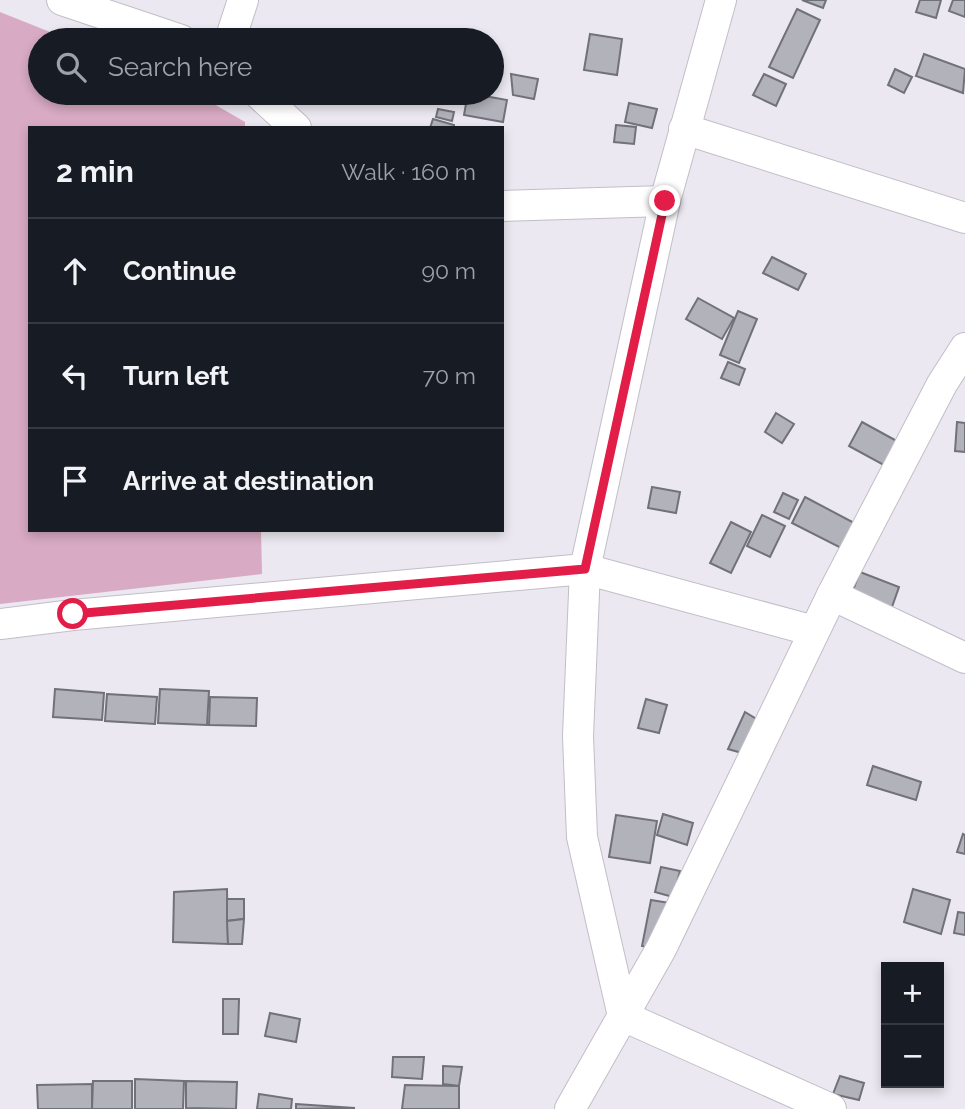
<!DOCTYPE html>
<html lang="en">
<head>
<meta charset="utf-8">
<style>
	:root { --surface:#171b24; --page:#242831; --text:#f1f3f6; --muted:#9ea1a6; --line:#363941 }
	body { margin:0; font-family:Raleway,sans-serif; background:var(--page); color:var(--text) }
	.controls { position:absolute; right:21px; bottom:21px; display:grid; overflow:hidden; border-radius:0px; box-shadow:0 4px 10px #0003 }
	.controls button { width:63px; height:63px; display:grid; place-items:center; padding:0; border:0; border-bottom:2px solid var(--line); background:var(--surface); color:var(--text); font:35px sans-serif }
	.stop { position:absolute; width:21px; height:21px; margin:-16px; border:5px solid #e11d48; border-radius:50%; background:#fff }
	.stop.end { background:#e11d48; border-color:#fff; box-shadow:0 2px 7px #0008 }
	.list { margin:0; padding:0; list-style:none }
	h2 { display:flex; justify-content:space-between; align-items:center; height:91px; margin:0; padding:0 28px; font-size:30px }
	h2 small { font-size:23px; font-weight:400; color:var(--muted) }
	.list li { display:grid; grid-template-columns:46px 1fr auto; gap:21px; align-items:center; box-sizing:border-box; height:105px; padding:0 28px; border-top:2px solid var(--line) }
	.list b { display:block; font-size:26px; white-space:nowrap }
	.list em { font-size:23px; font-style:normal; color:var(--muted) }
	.icon { flex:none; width:38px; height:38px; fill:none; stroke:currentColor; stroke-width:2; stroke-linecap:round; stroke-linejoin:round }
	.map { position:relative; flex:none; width:965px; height:1109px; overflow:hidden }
	.search { position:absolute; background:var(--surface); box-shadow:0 4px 10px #0003; left:28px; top:28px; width:476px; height:77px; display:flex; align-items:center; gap:18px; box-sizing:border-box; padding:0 24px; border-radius:38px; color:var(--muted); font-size:26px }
	.panel { position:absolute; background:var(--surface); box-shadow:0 4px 10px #0003; left:28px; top:126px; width:476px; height:406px; border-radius:0px }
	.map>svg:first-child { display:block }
	.green { fill:#d8aac3 }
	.building { fill:#b2b2bb; stroke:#717179; stroke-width:2 }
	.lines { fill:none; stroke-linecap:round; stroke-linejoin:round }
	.minor-casing { stroke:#c2bec7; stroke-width:32 }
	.minor { stroke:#fff; stroke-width:30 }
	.route { stroke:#e11d48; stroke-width:9 }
</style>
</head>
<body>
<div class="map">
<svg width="965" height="1109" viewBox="0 0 965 1109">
	<rect width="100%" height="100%" fill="#ece8f1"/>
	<polygon class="green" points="0,12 70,40 40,40 40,93 195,93 245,122 245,128 30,128 30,530 261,530 262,574 0,604"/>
	<g class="building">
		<polygon points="802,0 826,0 823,8"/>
		<polygon points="920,0 941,0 936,18 916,12"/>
		<polygon points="953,0 965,0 965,17 949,11"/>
		<polygon points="797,9 820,20 793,78 769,67"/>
		<polygon points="361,30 396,36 395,40 359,40"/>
		<polygon points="590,34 622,39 617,75 584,70"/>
		<polygon points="924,54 965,69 963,93 916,76"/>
		<polygon points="895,69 912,77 904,93 888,85"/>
		<polygon points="511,74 538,79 534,99 513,95"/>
		<polygon points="764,74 786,84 776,106 753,95"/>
		<polygon points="468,93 507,100 503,122 464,115"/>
		<polygon points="629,103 657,109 652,128 625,122"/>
		<polygon points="438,109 454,112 452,121 436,117"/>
		<polygon points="433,119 454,125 454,128 430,128"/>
		<polygon points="616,125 636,127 634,144 614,142"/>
		<polygon points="772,257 806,274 798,290 763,273"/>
		<polygon points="698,298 734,318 722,339 686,319"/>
		<polygon points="738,311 757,319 739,363 720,355"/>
		<polygon points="728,362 745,369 739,385 721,378"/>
		<polygon points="776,413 794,424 782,443 765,432"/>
		<polygon points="862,422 904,445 891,469 849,446"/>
		<polygon points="957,422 965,423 965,452 955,451"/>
		<polygon points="652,487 680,492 676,513 648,508"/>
		<polygon points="783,493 798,500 789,519 774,512"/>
		<polygon points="805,497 858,525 845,550 792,523"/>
		<polygon points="762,515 785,526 770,557 747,546"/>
		<polygon points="731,522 751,532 731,573 710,563"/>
		<polygon points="860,572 899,587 887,621 847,606"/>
		<polygon points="55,689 104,693 102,720 53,717"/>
		<polygon points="160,689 209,691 207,725 158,723"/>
		<polygon points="107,694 157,697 155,724 105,721"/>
		<polygon points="210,697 257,698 256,726 209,725"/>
		<polygon points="646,699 667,705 659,733 638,728"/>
		<polygon points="745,712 758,720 742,753 728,749"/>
		<polygon points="873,766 921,782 916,800 867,785"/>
		<polygon points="663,814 693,823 687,845 657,835"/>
		<polygon points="616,815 657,821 650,863 609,857"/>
		<polygon points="963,834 965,835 965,854 957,852"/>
		<polygon points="661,867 680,871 673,897 655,892"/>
		<polygon points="227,889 228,944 173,942 174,892"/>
		<polygon points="913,889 950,900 941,934 904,922"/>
		<polygon points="227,899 244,899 244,919 227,921"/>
		<polygon points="651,900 670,903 661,950 642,946"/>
		<polygon points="958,912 965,913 965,935 954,933"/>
		<polygon points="244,919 242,944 228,944 227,921"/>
		<polygon points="223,999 239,999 238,1034 223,1034"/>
		<polygon points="270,1013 300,1019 296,1042 265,1036"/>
		<polygon points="393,1057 424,1057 422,1079 392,1077"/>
		<polygon points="443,1066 462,1067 459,1086 443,1084"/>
		<polygon points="840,1076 864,1083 859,1100 833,1094"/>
		<polygon points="135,1079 184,1081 183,1109 135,1109"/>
		<polygon points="93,1081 132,1081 132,1109 92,1109"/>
		<polygon points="186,1081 237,1082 236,1109 186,1108"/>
		<polygon points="92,1084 92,1109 38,1109 37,1085"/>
		<polygon points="405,1085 459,1086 459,1109 402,1109"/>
		<polygon points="259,1094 292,1099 291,1109 257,1109"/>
		<polygon points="296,1104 355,1108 296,1109"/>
	</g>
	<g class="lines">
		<defs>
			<g id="minor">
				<polyline points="62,0 181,40"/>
				<polyline points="721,0 665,201 585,569 578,736 582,837 623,1016 831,1109"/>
				<polyline points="230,40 243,0"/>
				<polyline points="258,93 296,128"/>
				<polyline points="684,129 965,218"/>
				<polyline points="502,206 665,201"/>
				<polyline points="832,595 965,658"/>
				<polyline points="0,624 73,615 585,569 814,631"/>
				<polyline points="570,1109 661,949 832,595 942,384 965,348"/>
			</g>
		</defs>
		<use href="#minor" class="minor-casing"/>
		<use href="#minor" class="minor"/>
	</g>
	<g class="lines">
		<polyline class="route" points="73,614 585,569 665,201"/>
	</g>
</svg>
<div class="controls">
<button>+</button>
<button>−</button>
</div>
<div class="stop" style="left:73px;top:614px"></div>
<div class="stop end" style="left:665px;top:201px"></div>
<div class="search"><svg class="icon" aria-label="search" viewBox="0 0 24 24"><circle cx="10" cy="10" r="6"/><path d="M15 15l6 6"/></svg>Search here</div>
<section class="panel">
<h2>2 min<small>Walk · 160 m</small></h2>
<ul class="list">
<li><svg class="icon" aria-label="ahead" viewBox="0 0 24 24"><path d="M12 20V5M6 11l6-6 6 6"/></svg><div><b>Continue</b></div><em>90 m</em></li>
<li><svg class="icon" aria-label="left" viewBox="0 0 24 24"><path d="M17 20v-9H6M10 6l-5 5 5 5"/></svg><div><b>Turn left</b></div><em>70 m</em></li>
<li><svg class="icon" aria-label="arrive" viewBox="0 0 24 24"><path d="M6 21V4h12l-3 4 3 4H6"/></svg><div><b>Arrive at destination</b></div></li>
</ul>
</section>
</div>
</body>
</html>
